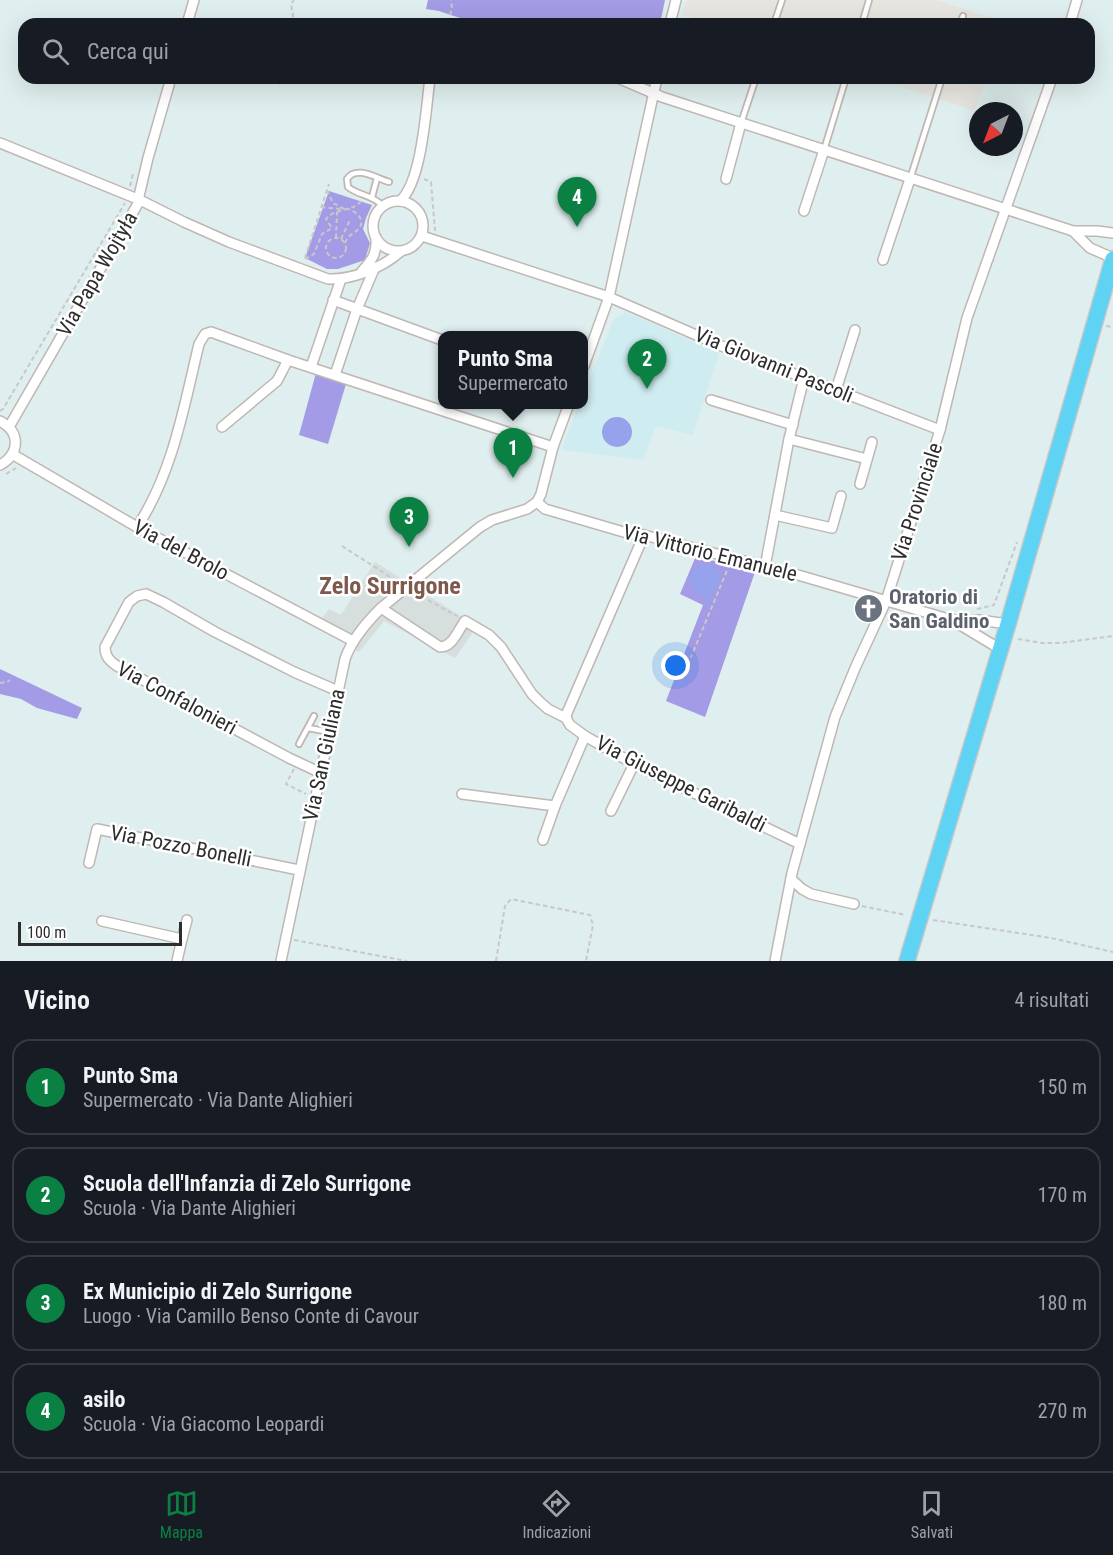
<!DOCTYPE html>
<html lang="it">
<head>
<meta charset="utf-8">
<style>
	:root { --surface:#171b24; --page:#242831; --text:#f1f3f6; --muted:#9ea1a6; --line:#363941; --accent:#0b8043 }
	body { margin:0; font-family:"Roboto Condensed",sans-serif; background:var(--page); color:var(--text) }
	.compass { position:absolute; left:969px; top:102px; width:54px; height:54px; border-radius:50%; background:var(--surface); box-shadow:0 6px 24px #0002; rotate:222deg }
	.scale { position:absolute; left:18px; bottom:15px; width:164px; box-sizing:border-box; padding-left:6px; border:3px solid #2d2d2d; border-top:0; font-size:16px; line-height:21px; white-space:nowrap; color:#2d2d2d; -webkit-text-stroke:4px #fff; paint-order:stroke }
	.you { position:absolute; left:676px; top:666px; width:21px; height:21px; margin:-15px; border:4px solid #fff; border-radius:50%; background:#1a73e8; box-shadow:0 0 0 9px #1a73e833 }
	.badge { display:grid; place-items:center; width:39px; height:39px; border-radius:50%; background:var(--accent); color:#fff; font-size:20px; font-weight:700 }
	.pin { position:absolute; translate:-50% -50px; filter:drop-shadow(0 2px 3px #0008) }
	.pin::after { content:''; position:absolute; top:32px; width:21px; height:18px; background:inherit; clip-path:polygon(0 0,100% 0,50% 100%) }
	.popup { position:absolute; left:438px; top:331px; width:150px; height:78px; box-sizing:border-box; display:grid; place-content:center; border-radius:12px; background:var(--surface); filter:drop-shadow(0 2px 4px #0005); font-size:20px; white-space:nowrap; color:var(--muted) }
	.popup b { font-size:22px; color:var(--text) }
	.popup::after { content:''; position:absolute; left:50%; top:100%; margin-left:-12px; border:12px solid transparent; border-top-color:var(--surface) }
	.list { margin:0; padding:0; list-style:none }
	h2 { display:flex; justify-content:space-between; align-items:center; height:78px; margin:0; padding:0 24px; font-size:26px }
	h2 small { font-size:20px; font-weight:400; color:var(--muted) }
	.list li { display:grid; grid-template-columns:39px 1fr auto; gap:18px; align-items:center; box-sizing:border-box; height:96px; margin:0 12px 12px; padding:0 12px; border:2px solid var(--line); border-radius:18px }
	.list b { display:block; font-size:22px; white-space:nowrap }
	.list p { margin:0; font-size:20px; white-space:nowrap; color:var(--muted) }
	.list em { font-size:20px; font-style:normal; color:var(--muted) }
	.icon { flex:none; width:33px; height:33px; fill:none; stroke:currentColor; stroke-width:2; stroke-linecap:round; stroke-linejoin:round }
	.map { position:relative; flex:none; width:1113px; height:961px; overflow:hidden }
	.search { position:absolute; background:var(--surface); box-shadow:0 6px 24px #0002; left:18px; right:18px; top:18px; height:66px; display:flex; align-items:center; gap:15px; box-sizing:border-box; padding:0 21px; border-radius:18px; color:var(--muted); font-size:22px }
	.sheet { height:510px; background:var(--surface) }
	nav { display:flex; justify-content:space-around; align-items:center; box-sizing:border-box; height:84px; border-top:2px solid var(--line); background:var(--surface); font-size:16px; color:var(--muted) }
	nav a { display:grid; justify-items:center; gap:3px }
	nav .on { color:var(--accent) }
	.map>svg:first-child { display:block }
	.industrial { fill:#e7e5e0 }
	.education { fill:#cfecf0 }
	.green { fill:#a39be5 }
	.pitch { fill:#97a2ec }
	.plaza { fill:#d6dede }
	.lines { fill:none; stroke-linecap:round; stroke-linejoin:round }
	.service-casing { stroke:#c0b7b3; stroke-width:8 }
	.minor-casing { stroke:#c0b7b3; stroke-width:12 }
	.primary-casing { stroke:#c8c8c8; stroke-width:18 }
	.path { stroke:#c8c8c8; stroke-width:2; stroke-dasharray:4.5 3; stroke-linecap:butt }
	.service { stroke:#fff; stroke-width:4.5 }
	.minor { stroke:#fff; stroke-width:9 }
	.primary { stroke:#5fd3f3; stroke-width:15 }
	.labels { text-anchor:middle; stroke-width:5; stroke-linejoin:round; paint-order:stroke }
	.street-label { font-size:21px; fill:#2d2d2d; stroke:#fff }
	.worship-label { font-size:21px; font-weight:bold; fill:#5b616d; stroke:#fff; text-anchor:start }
	.quarter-label { font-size:24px; font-weight:bold; fill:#7f594c; stroke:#fff }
</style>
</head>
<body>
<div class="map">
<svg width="1113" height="961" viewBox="0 0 1113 961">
	<rect width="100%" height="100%" fill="#dfeeee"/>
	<g class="industrial">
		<polygon points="687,0 937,0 1005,22 1004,24 713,24 682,14"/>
		<polygon points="876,78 986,78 975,111"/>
	</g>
	<polygon class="education" points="626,312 719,353 693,435 656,426 643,460 561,450 579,405 584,404 584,394 613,320"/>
	<g class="green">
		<polygon points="428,0 665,0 660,24 478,24 439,11 426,9"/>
		<polygon points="329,191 372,205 366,218 363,229 370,243 365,260 338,269 327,269 305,258"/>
		<polygon points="316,373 346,384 328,444 299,435"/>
		<polygon points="696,556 755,572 705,717 666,701 703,605 680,594"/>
		<polygon points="0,669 82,708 77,719 37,708 21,699 0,694"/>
	</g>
	<g class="pitch">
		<circle cx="617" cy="432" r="15"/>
		<path d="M703,564c21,1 22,22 6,32l3,4 -3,4 -4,-2v-6c-17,-6 -22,-25 -2,-32z"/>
	</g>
	<polygon class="plaza" points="375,562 462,617 478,625 455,658 384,621 359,652 316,626 329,609 341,615"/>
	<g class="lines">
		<defs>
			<g id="service">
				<polyline points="774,24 782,0"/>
				<polyline points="862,24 869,0"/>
				<polyline points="960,24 963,16"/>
				<polyline points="741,123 756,78"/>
				<polyline points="824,150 846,78"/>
				<polyline points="910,179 942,78"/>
				<polyline points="372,197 377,178"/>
				<path d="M383,206c-12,-12 -24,-10 -35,-19l-1,-8c9,-14 29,-1 42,3"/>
				<polyline points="308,728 330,732"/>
				<polyline points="299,744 314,716"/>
			</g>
			<g id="minor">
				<polyline points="187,24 194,0"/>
				<polyline points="443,24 451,24"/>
				<polyline points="670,24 676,0"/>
				<polyline points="1070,24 1077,0"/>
				<polyline points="618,78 662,97 1073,231 1097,231 1113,233"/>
				<path d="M0,143l140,57 44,22 45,20 99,37c24,1 54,-11 72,-27"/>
				<polyline points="726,179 741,123"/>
				<circle cx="398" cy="226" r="25"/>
				<path d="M400,201c22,-19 26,-93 30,-123"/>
				<polyline points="804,211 824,150"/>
				<polyline points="1073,231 1090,248 1113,258"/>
				<polyline points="422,236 609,297 719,345 940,430"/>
				<polyline points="883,260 910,179"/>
				<path d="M362,271c10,-11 15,-17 14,-33"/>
				<polyline points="333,300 442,340"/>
				<polyline points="584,366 609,297 657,78"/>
				<polyline points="311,367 341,279"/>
				<polyline points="335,375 357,309 375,267"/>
				<polyline points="836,390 855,330"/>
				<polyline points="711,400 793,425"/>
				<path d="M0,421c21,11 20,33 0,44"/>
				<polyline points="9,427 140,200 139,196 148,158 171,78"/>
				<polyline points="222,427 277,381 288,360"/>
				<polyline points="789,439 867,459"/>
				<polyline points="12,454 137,527 353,641"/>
				<polyline points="860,484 872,442"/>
				<polyline points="537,502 545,509 627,533 644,535 798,575 952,620 1000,649"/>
				<polyline points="775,515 832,528 841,496"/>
				<path d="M137,527c36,-54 47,-121 62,-183l6,-10 6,-2 77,28 265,87"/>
				<polyline points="765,567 789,439 804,378"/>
				<path d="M381,608l59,39c13,0 18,-17 25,-26l24,14 12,12 31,47 8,8 8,7 18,9 4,7 15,11 49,28 166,80"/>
				<polyline points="953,620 979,620 1008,624"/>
				<polyline points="566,718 567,713 644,535"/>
				<path d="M321,773l-32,-15 -172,-92c-7,-5 -12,-9 -12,-19l24,-45 8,-6 9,-2 17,8 52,30 79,40 44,19"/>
				<polyline points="462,794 555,806"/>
				<polyline points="611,811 634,764"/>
				<polyline points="543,840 555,806 585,736"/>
				<polyline points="89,863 97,829 299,870"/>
				<polyline points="791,879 802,889 811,894 854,904"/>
				<polyline points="102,921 182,939 177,961"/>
				<polyline points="182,939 187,920"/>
				<path d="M281,961l64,-302c7,-20 21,-36 36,-51l99,-81 12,-7 35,-11 10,-7 4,-8 12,-47 16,-43"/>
				<polyline points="775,961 792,873 835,717 856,666 886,601 940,430 967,318 1052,78"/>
			</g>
			<polyline id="primary" points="907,961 1008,624 1113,259"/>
		</defs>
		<use href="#service" class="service-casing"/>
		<use href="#minor" class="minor-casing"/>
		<use href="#primary" class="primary-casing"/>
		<g class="path">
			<polyline points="450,15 452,8 451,0"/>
			<polyline points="292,24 294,22 291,4 294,0"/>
			<polyline points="276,78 280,85"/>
			<polyline points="424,179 431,182 435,231"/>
			<polyline points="130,186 133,174"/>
			<polyline points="327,190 333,203 344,209"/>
			<polyline points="321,207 341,209"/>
			<circle cx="336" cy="248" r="10"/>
			<polyline points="336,238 337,212"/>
			<polyline points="341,239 350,220"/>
			<path d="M345,243c4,-10 9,-8 14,-15 7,-8 -3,-17 -11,-19"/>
			<polyline points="305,258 329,184"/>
			<path d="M305,259l9,-5 8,-20 10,-6 -6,-9c10,-12 27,-7 35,-18"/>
			<polyline points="1106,326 1113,327"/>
			<polyline points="0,411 3,409 125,203"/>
			<polyline points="6,474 16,468"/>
			<polyline points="342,546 398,582"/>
			<polyline points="415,593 457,616"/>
			<polyline points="977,609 994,605 1017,542"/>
			<polyline points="1018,639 1042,643 1060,643 1113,636"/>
			<polyline points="682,679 728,568"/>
			<polyline points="0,683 7,682 10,680"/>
			<polyline points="294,769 286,784 306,794"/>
			<polyline points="862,906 906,915"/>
			<polyline points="933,920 1051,938 1113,952"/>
			<polyline points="294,940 407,961"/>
			<polyline points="496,961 505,906 511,899 590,915 593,925 586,961"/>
		</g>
		<use href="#service" class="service"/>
		<use href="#minor" class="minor"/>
		<use href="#primary" class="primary"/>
	</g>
	<defs>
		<symbol id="church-disc" viewBox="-11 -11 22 22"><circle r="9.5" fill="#6b7280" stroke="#fff"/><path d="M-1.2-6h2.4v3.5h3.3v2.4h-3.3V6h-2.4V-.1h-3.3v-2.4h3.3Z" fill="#fff"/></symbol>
	</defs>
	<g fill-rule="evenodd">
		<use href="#church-disc" x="852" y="592" width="33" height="33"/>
	</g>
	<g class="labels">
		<g class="street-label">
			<text transform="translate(97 274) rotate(-60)" y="7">Via Papa Wojtyła</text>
			<text transform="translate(774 365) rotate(22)" y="7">Via Giovanni Pascoli</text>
			<text transform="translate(917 502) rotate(-72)" y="7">Via Provinciale</text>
			<text transform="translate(181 550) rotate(28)" y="7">Via del Brolo</text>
			<text transform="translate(710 553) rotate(14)" y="7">Via Vittorio Emanuele</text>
			<text transform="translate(177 698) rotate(28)" y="7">Via Confalonieri</text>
			<text transform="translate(324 755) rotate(-78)" y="7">Via San Giuliana</text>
			<text transform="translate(681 784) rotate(27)" y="7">Via Giuseppe Garibaldi</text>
			<text transform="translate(181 846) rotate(11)" y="7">Via Pozzo Bonelli</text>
		</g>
		<g class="worship-label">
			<text x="889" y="604">Oratorio di<tspan x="889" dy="24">San Galdino</tspan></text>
		</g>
		<g class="quarter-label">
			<text x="390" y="594">Zelo Surrigone</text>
		</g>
	</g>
</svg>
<svg class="compass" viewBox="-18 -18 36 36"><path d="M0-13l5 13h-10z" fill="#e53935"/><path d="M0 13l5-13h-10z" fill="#9ea1a6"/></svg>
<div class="scale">100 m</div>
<div class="you"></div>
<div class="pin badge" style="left:513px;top:478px">1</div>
<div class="popup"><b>Punto Sma</b>Supermercato</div>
<div class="pin badge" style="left:647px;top:389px">2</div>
<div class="pin badge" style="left:409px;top:547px">3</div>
<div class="pin badge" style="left:577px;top:227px">4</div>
<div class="search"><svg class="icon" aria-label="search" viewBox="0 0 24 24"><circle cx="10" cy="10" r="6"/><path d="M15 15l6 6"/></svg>Cerca qui</div>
</div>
<section class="sheet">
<h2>Vicino<small>4 risultati</small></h2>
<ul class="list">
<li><span class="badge">1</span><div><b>Punto Sma</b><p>Supermercato · Via Dante Alighieri</p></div><em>150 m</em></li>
<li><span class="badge">2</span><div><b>Scuola dell'Infanzia di Zelo Surrigone</b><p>Scuola · Via Dante Alighieri</p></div><em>170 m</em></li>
<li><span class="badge">3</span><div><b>Ex Municipio di Zelo Surrigone</b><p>Luogo · Via Camillo Benso Conte di Cavour</p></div><em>180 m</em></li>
<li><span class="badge">4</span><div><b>asilo</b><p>Scuola · Via Giacomo Leopardi</p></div><em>270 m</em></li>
</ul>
</section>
<nav>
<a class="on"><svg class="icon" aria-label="map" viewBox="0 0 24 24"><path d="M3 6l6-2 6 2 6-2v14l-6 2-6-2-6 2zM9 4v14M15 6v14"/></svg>Mappa</a>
<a><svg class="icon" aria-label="directions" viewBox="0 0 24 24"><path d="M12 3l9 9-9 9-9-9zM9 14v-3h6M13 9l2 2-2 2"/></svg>Indicazioni</a>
<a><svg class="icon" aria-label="saved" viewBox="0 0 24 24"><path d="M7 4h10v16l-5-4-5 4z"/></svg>Salvati</a>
</nav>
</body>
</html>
